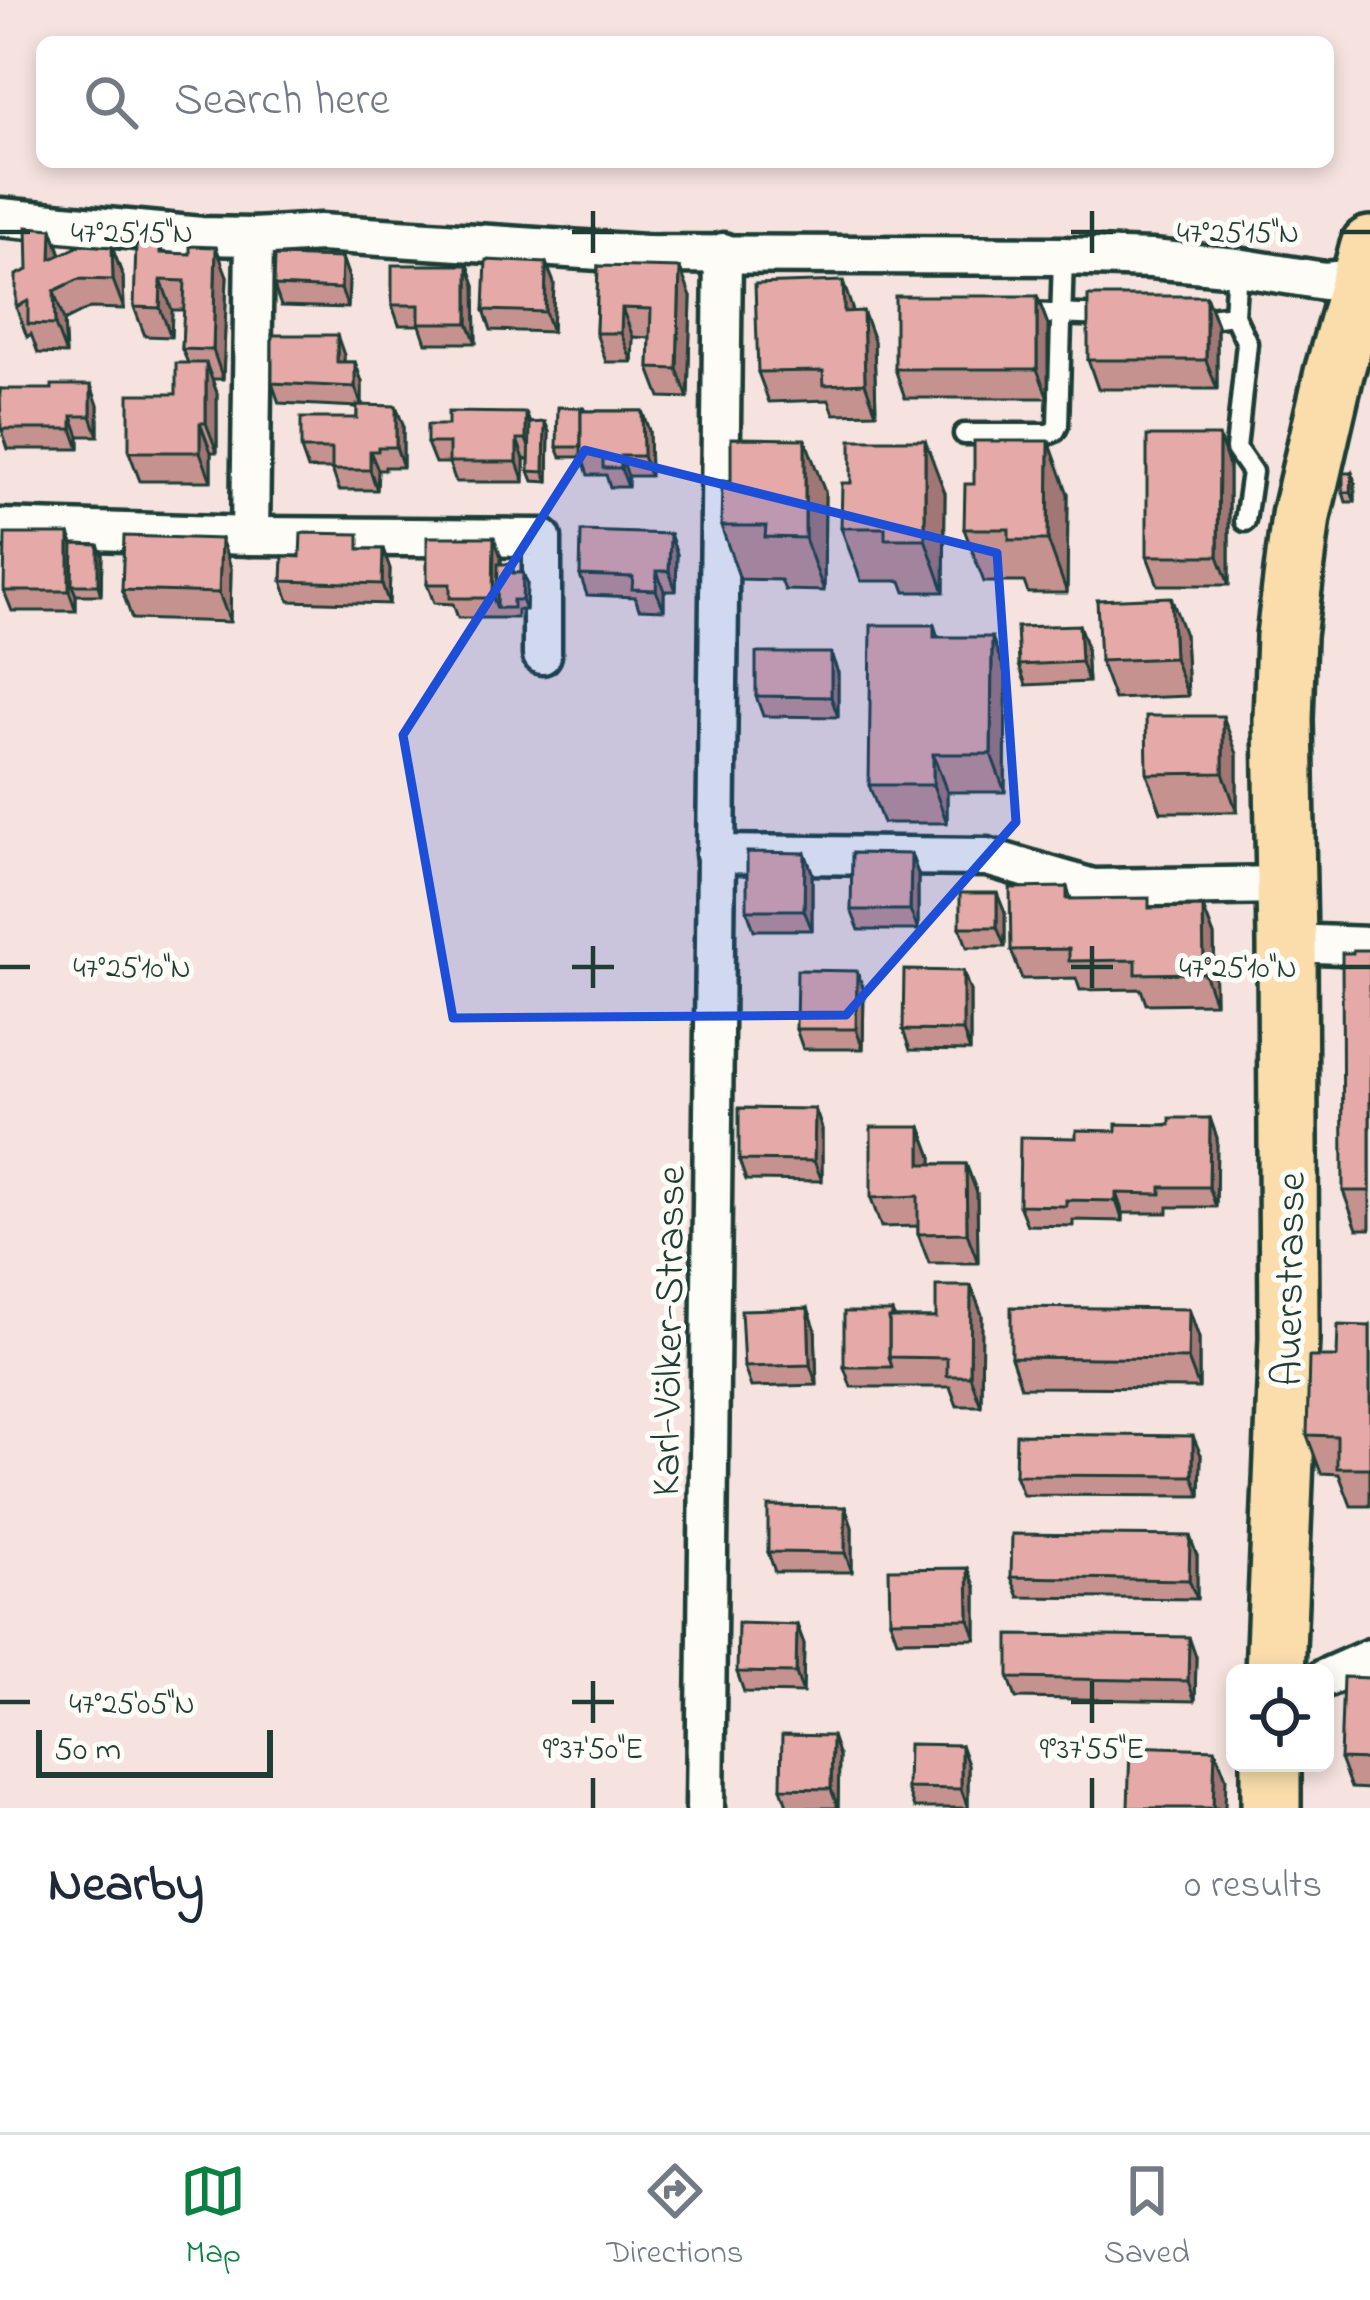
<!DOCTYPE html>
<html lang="en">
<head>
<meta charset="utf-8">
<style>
	:root { --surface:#fff; --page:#f6f6f7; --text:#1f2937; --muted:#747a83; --line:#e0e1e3; --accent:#0b8043 }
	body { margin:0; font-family:"Indie Flower",sans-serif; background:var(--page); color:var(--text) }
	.controls { position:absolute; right:36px; bottom:36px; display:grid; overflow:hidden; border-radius:18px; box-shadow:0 6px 18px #0003 }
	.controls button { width:108px; height:108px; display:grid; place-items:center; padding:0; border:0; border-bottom:3px solid var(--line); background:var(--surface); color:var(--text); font:60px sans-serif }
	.scale { position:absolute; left:36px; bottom:30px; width:237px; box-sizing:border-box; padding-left:12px; border:6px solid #1f3d34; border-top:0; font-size:33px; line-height:42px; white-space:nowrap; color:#1f3d34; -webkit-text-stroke:9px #fdfcf7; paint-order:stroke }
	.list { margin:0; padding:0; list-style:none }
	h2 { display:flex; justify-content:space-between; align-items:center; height:156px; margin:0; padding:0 48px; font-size:51px }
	h2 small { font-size:39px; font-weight:400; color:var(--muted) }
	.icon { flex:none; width:66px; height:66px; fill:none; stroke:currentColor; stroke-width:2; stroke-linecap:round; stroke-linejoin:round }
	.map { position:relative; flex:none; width:1370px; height:1808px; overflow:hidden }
	.search { position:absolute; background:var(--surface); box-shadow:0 6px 18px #0003; left:36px; right:36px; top:36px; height:132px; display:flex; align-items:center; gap:30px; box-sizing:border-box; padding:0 42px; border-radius:18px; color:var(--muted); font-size:45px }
	.sheet { height:324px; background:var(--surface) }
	nav { display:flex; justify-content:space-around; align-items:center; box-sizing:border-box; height:168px; border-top:3px solid var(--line); background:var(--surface); font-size:33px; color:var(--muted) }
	nav a { display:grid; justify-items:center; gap:6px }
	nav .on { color:var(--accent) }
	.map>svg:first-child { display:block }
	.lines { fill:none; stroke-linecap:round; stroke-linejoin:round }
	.lane-casing { stroke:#1f3d34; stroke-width:27 }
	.street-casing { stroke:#1f3d34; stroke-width:45 }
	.primary-casing { stroke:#1f3d34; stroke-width:66 }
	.lane { stroke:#fdfcf7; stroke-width:18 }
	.street { stroke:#fdfcf7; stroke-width:36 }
	.primary { stroke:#faddab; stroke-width:57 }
	.wall { fill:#c59290; stroke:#1f3d34; stroke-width:3 }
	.shaded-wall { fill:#a07775; stroke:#1f3d34; stroke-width:3 }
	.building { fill:#e5aaa7; stroke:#1f3d34; stroke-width:3 }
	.marked { fill:#1d4ed8; fill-opacity:0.2; stroke:#1d4ed8; stroke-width:9; stroke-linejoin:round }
	.ticks { fill:none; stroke:#1f3d34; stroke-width:4.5 }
	.labels { text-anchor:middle; stroke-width:10; stroke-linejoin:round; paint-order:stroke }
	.street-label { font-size:42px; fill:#1f3d34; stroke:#fdfcf7 }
	.ticks-label { font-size:30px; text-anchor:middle; fill:#1f3d34; stroke:#fdfcf7; stroke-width:10; stroke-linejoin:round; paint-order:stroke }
</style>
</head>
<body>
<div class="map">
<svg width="1370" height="1808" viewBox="0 0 1370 1808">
	<rect width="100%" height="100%" fill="#f6e3df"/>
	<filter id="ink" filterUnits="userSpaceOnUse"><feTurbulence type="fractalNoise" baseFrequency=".00833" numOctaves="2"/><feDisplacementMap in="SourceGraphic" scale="24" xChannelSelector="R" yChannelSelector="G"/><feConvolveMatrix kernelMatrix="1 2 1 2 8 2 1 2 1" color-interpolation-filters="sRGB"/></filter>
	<g filter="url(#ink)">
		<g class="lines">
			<defs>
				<g id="lane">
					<polyline points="1237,267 1234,315 1247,343 1236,449 1252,472 1245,521"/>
					<polyline points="1023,313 1110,316"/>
					<polyline points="1191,320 1234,315"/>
					<polyline points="964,434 1048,434 1055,431 1058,425 1063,256"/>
				</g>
				<g id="street">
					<polyline points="0,217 201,236 254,237 320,233 645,254 1063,256 1151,259 1237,267 1324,281 1370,277"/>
					<polyline points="0,528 250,536 254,237"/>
					<polyline points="250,536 542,538 542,655"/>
					<polyline points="715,854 987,857 1093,888 1286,885"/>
					<polyline points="1287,943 1370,946"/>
					<polyline points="1325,1678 1370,1658"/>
					<polyline points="705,1808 723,252"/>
				</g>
				<g id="primary">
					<polyline points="1275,1673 1289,1338 1287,943 1283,719 1286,636 1301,516 1334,373 1370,246"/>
					<polyline points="1271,1808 1271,1763"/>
				</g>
			</defs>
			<use href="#lane" class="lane-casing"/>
			<use href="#street" class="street-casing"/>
			<use href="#primary" class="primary-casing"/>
			<use href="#lane" class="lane"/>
			<use href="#street" class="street"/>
			<use href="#primary" class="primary"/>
		</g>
		<g class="wall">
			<polygon points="52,229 61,254 112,247 123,277 124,309 90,308 64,321 66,354 38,353 31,334 27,337 16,307 28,270"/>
			<polygon points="160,246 163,253 227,276 223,379 212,379 217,393 217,452 211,452 211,481 140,481 129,452 176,394 188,363 182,349 184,310 172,310 171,337 145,336 134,307"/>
			<polygon points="342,258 349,278 348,308 281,306 274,286"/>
			<polygon points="546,263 554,283 552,332 491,330 484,310"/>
			<polygon points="468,265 475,285 476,343 426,343 420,325 399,325 392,305"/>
			<polygon points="598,266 691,297 688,398 660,397 649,368 650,338 633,337 632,362 606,362 596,333"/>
			<polygon points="1037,296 1048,325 1048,398 905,398 895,369"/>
			<polygon points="1206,296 1217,325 1217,389 1098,389 1088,360"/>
			<polygon points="863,311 874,341 876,413 834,414 829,400 769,402 758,372 853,312"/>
			<polygon points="344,355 344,362 355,362 362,382 362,405 403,425 403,467 385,467 385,470 378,470 377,490 339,490 332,469 308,469 301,449 357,418 357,407 279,403 272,383"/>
			<polygon points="0,389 98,405 98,436 79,436 79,449 8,449 2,430 0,430"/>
			<polygon points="585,411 642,411 649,431 650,476 628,476 628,487 610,487 606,475 588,475 582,457 561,457 557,447"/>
			<polygon points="526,413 530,423 545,422 549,432 548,482 533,481 529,471 529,459 524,459 524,482 456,482 449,463 435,463 427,443 448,425"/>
			<polygon points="1229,466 1229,585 1158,585 1147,556"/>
			<polygon points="1352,473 1355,483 1355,502 1346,502 1343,492"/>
			<polygon points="851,483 945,493 944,592 905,592 901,581 861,581 841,528"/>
			<polygon points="825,492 824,591 785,590 781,580 740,579 721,526"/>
			<polygon points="1068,494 1067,593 1028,593 1024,582 984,582 964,529"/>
			<polygon points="69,534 73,544 98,545 102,555 101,595 76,595 76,611 12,611 4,591"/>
			<polygon points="670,534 677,554 676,591 664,591 664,610 639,609 635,597 587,595 580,575"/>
			<polygon points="221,539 231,568 230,622 132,619 122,590"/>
			<polygon points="364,549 383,549 390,569 389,604 289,601 282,581 300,557"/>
			<polygon points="501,557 501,564 516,573 523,573 527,583 526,610 517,610 517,618 458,618 453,604 434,603 427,584"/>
			<polygon points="934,625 938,637 1006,675 1005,792 947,792 947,823 883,823 869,785"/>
			<polygon points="1079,625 1086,645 1088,682 1026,685 1019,665"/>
			<polygon points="1185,635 1188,696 1114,699 1100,661"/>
			<polygon points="838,673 838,717 763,716 756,696"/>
			<polygon points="1237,754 1237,812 1161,812 1147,774"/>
			<polygon points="805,853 812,872 812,930 754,930 747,910"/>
			<polygon points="911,854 918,874 918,930 859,930 851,910"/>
			<polygon points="1067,887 1071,899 1153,908 1203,907 1214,936 1215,1003 1146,1004 1141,989 1080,990 1076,978 1022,979 1011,950"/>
			<polygon points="1005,913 1005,947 967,947 960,927"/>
			<polygon points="1370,950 1370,1229 1357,1229 1343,1191"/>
			<polygon points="864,990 863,1049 803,1049 796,1029"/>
			<polygon points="970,991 970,1051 910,1050 903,1030"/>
			<polygon points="815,1109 822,1129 822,1181 746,1180 739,1160"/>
			<polygon points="1210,1118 1217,1138 1216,1207 1168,1207 1168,1213 1123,1213 1123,1221 1073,1220 1073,1226 1027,1225 1019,1205 1076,1138"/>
			<polygon points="921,1127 932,1157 932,1164 966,1164 977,1193 978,1263 929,1263 918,1234 918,1226 881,1227 871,1198"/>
			<polygon points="971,1286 982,1315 981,1406 957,1406 950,1387 851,1387 844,1367 892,1312 895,1318 936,1318"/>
			<polygon points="808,1308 815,1328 817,1385 751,1387 744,1367"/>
			<polygon points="1189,1309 1199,1338 1199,1388 1021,1387 1011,1357"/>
			<polygon points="1370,1326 1370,1506 1351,1506 1339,1474 1321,1473 1307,1435 1337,1357"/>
			<polygon points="1201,1455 1200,1496 1023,1495 1015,1475"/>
			<polygon points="845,1507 852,1527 852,1572 775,1572 768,1552"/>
			<polygon points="1197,1556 1197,1599 1019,1597 1011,1577"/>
			<polygon points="968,1568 976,1588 976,1639 897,1640 890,1620"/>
			<polygon points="797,1625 804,1644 803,1693 744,1692 737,1672"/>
			<polygon points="1196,1657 1195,1701 1016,1698 1009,1678"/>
			<polygon points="1370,1678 1370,1789 1351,1788 1340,1759"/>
			<polygon points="961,1745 968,1765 968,1808 914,1808 907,1788"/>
			<polygon points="839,1756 838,1808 788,1808 781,1788"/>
		</g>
		<g class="shaded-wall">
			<polygon points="52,229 62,259 51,259"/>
			<polygon points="112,247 123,277 124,309 113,280"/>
			<polygon points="216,247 227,276 223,379 213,350"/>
			<polygon points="342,258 349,278 348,308 341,289"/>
			<polygon points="546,263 554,283 552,332 545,312"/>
			<polygon points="468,265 475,285 476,343 468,323"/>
			<polygon points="680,268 691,297 688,398 677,369"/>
			<polygon points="161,280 172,310 171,337 160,308"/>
			<polygon points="843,281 853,311 854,341 844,312"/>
			<polygon points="54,291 64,321 66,354 55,325"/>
			<polygon points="1037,296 1048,325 1048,398 1037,369"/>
			<polygon points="1206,296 1217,325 1217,389 1206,360"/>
			<polygon points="622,308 633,337 632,362 621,333"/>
			<polygon points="863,311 874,341 876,413 865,383"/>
			<polygon points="337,335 344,355 344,382 337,362"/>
			<polygon points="355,362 362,382 362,407 355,387"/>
			<polygon points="206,363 217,393 217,452 206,423"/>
			<polygon points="91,385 98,405 98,436 91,416"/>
			<polygon points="396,406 403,425 403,467 396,447"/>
			<polygon points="642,411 649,431 650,476 643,456"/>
			<polygon points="526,413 533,433 533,459 526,439"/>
			<polygon points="72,416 79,436 79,449 72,429"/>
			<polygon points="545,422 549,432 548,482 544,472"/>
			<polygon points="200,423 211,452 211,481 200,452"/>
			<polygon points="1219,436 1229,466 1229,585 1218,556"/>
			<polygon points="517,439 524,459 524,482 517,462"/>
			<polygon points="805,439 825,492 824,591 805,538"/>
			<polygon points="925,440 945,493 944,592 925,539"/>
			<polygon points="1049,441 1068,494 1067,593 1048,540"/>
			<polygon points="370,451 378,470 377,490 370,470"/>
			<polygon points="621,456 628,476 628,487 621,468"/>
			<polygon points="1352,473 1355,483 1355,502 1351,492"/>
			<polygon points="69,534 76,554 72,585 76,595 76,611 69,591"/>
			<polygon points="670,534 677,554 676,591 669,571"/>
			<polygon points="494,537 501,557 501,608 497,608 493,598"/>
			<polygon points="221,539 231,568 230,622 219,593"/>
			<polygon points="98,545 102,555 101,595 98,585"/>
			<polygon points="383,549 390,569 389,604 382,584"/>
			<polygon points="657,571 664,591 664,610 656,590"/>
			<polygon points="523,573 527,583 526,610 522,600"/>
			<polygon points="1171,597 1185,635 1188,696 1174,658"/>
			<polygon points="1079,625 1086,645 1088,682 1081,662"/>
			<polygon points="992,637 1006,675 1005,792 991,754"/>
			<polygon points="831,653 838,673 838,717 831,697"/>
			<polygon points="1223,716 1237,754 1237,812 1223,773"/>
			<polygon points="933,754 947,792 947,823 933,785"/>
			<polygon points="805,853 812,872 812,930 804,910"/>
			<polygon points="911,854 918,874 918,930 910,910"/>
			<polygon points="997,893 1005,913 1005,947 997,927"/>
			<polygon points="1203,907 1214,936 1215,1003 1204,973"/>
			<polygon points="857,971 864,990 863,1049 856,1029"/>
			<polygon points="963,971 970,991 970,1051 963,1031"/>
			<polygon points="815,1109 822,1129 822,1181 814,1161"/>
			<polygon points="1210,1118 1217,1138 1216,1207 1209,1187"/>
			<polygon points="921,1127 932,1157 932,1193 921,1164"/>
			<polygon points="966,1164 977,1193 978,1263 967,1233"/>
			<polygon points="1116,1193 1123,1213 1123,1221 1116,1201"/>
			<polygon points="971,1286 982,1315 981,1406 970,1376"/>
			<polygon points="808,1308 815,1328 817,1385 810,1365"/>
			<polygon points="1189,1309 1199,1338 1199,1388 1188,1359"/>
			<polygon points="1193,1436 1201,1455 1200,1496 1193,1476"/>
			<polygon points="845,1507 852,1527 852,1572 845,1553"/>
			<polygon points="1190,1536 1197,1556 1197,1599 1189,1580"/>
			<polygon points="968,1568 976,1588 976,1639 969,1619"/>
			<polygon points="797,1625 804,1644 803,1693 796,1673"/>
			<polygon points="1189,1637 1196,1657 1195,1701 1188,1681"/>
			<polygon points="832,1736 839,1756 838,1808 831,1789"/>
			<polygon points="961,1745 968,1765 968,1808 961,1789"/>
			<polygon points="1215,1749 1226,1778 1225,1808 1213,1808"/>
		</g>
		<g class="building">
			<polygon points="27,227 52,229 51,259 82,245 112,247 113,280 79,279 54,291 55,325 28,324 28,301 16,307 16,275 28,270"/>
			<polygon points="136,245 160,246 160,253 190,254 190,246 216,247 213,350 182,349 185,281 161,280 160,308 134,307"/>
			<polygon points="275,256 342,258 341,289 274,286"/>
			<polygon points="486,260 546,263 545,312 484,310"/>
			<polygon points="392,265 468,265 468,323 419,323 419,305 392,305"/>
			<polygon points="598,266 680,268 677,369 649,368 651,309 622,308 621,333 596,333"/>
			<polygon points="843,281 844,312 863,311 865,383 824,385 823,371 758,372 755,284"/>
			<rect x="895" y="296" width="142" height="73"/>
			<rect x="1088" y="296" width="118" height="64"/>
			<polygon points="272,335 337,335 337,362 355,362 355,387 272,383"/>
			<polygon points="176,363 206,363 206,423 200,423 200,452 129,452 129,394 176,394"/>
			<polygon points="52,385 91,385 91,416 72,416 72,429 1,429 0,389 52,389"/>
			<polygon points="357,405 396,406 396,447 378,447 378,451 370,451 370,470 332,470 332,449 301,449 301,418 357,418"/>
			<polygon points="558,407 584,408 584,411 581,411 581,447 557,447"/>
			<polygon points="581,411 642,411 643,456 621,456 621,468 603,468 603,455 581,455"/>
			<polygon points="448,412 526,413 526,439 517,439 517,462 449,462 449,443 427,443 427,425 448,425"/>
			<polygon points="545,422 544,472 529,471 530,423"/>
			<polygon points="1147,436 1219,436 1218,556 1147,556"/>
			<polygon points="731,438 805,439 805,538 765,537 766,526 721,526 722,481 731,481"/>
			<polygon points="851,440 925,440 925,539 885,539 885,528 841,528 842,483 851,483"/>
			<polygon points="974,441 1049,441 1048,540 1009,540 1009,529 964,529 965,484 974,484"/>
			<polygon points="1343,473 1352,473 1351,492 1343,492"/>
			<polygon points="581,531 670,534 669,571 657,571 656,590 632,589 633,577 580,575"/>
			<polygon points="301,533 359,534 359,549 383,549 382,584 282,581 283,556 300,557"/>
			<polygon points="5,534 69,534 69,591 4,591"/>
			<polygon points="124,536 221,539 219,593 122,590"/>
			<polygon points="427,537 494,537 493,598 450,598 450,584 427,584"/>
			<polygon points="73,544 98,545 98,585 72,585"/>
			<polygon points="498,564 513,564 513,573 523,573 522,600 513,600 513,608 497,608"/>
			<polygon points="1171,597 1174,658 1100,661 1097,600"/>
			<polygon points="871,625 934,625 934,637 992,637 991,754 933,754 933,785 869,785"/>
			<polygon points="1079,625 1081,662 1019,665 1017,627"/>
			<polygon points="756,653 831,653 831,697 756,696"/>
			<polygon points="1146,716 1223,716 1223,773 1147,774"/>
			<polygon points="747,852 805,853 804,910 747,910"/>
			<polygon points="852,853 911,854 910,910 851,910"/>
			<polygon points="1067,887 1067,899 1149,898 1149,908 1203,907 1204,973 1136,974 1136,960 1069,961 1069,949 1011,950 1010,888"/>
			<rect x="960" y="893" width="37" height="34"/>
			<polygon points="1353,950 1370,950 1370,1191 1343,1191 1342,953 1353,953"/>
			<polygon points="797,970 857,971 856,1029 796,1029"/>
			<polygon points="904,970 963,971 963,1031 903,1030"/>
			<polygon points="739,1108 815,1109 814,1161 739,1160"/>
			<polygon points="1170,1118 1210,1118 1209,1187 1161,1187 1161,1194 1116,1193 1116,1201 1066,1200 1066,1206 1019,1205 1020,1137 1076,1138 1076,1130 1116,1131 1116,1124 1170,1125"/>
			<polygon points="871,1127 921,1127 921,1164 966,1164 967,1233 918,1234 918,1196 871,1198"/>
			<polygon points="936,1286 971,1286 970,1376 947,1376 947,1358 889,1357 889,1318 936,1318"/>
			<polygon points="1011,1307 1189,1309 1188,1359 1011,1357"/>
			<polygon points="808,1308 810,1365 744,1367 741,1310"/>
			<polygon points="844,1312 892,1312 892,1318 889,1318 889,1357 892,1367 844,1367"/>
			<polygon points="1338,1325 1370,1326 1370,1468 1337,1468 1337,1436 1307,1435 1309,1357 1337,1357"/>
			<polygon points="1016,1434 1193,1436 1193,1476 1015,1475"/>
			<polygon points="768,1506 845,1507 845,1553 768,1552"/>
			<polygon points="1012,1534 1190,1536 1189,1580 1011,1577"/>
			<polygon points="968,1568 969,1619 890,1620 889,1569"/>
			<polygon points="738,1623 797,1625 796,1673 737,1672"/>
			<polygon points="1009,1635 1189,1637 1188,1681 1009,1678"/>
			<polygon points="1343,1677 1370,1678 1370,1760 1340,1759"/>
			<polygon points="782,1735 832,1736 831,1789 781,1788"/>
			<polygon points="908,1744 961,1745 961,1789 907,1788"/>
			<polygon points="1130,1746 1215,1749 1213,1808 1128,1808"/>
		</g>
	</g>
	<path class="marked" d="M585,450l412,103 19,269 -170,193 -393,3 -50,-283z"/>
	<path class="ticks" d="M593,211v42M1092,211v42M0,232h30M572,232h42M1071,232h42M1340,232h30M593,946v42M1092,946v42M0,967h30M572,967h42M1071,967h42M1340,967h30M593,1681v42M1092,1681v42M0,1702h30M572,1702h42M1071,1702h42M593,1778v30M1092,1778v30"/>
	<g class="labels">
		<g class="street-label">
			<text transform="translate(1287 1279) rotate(-89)" y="15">Auerstrasse</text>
			<text transform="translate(666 1331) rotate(-89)" y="15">Karl-Völker-Strasse</text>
		</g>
	</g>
	<g class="ticks-label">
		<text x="132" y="242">47°25'15"N</text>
		<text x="1238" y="242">47°25'15"N</text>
		<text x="132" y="977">47°25'10"N</text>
		<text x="1238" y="977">47°25'10"N</text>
		<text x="132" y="1713">47°25'05"N</text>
		<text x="593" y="1758">9°37'50"E</text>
		<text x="1092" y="1758">9°37'55"E</text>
	</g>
</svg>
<div class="controls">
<button><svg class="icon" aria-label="locate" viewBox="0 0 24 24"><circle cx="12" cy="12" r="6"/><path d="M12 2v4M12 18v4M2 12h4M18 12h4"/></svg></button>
</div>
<div class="scale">50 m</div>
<div class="search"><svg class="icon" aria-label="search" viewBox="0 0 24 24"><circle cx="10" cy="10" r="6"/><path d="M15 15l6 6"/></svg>Search here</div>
</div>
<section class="sheet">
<h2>Nearby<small>0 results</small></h2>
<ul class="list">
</ul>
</section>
<nav>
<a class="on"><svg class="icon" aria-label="map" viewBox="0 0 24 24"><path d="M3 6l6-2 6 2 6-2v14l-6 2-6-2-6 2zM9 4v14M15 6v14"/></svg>Map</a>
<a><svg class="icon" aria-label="directions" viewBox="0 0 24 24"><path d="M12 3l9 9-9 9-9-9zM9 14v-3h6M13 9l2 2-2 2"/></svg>Directions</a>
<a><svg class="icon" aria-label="saved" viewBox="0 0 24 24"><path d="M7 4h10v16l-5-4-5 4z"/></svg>Saved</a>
</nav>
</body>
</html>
